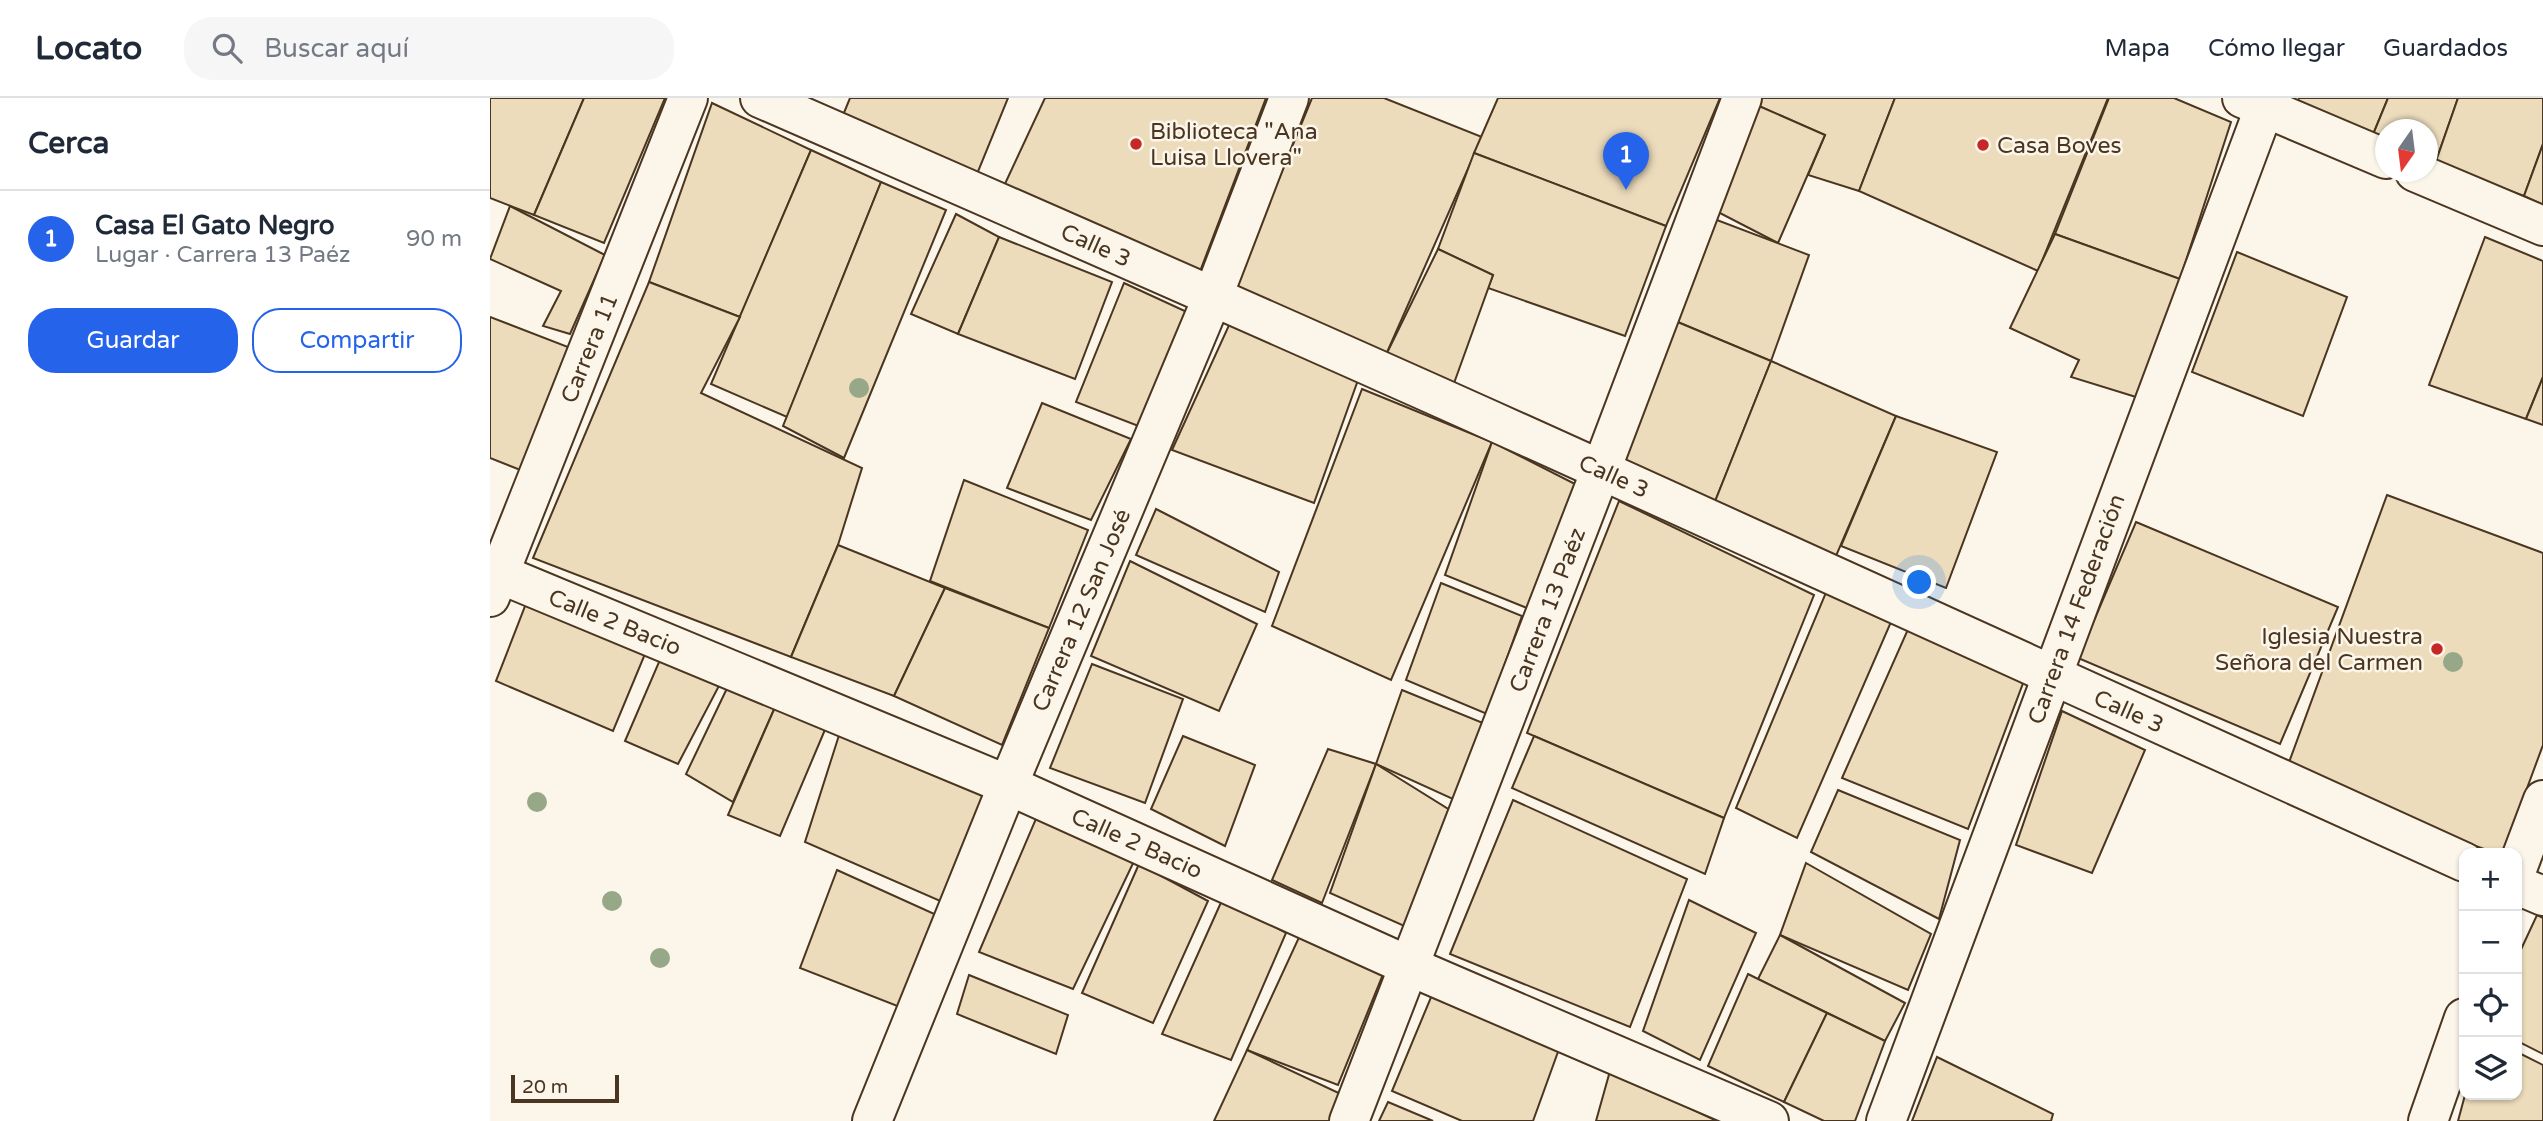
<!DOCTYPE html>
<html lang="es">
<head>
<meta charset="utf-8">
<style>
	:root { --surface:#fff; --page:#f6f6f7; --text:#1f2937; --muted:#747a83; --line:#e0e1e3; --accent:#2563eb }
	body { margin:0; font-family:"Varela Round",sans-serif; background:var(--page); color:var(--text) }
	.controls { position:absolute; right:21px; bottom:21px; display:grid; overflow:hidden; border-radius:14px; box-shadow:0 2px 5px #0004 }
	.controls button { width:63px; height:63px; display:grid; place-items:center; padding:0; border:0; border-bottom:2px solid var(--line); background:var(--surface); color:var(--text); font:35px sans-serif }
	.compass { position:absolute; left:1885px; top:21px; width:63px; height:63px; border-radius:50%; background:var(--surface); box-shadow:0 2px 5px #0004; rotate:194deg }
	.scale { position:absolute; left:21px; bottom:18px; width:108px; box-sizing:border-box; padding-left:7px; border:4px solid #4a3520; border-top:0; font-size:19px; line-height:24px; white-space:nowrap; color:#4a3520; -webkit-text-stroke:5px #fbf6e9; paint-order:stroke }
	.you { position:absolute; left:1430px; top:485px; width:24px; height:24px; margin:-18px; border:5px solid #fff; border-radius:50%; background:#1a73e8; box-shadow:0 0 0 10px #1a73e833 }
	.badge { display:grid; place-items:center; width:46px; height:46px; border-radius:50%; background:var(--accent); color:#fff; font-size:23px; font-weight:700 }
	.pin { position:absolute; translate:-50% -58px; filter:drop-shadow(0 2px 4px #0008) }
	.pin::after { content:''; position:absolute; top:37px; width:24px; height:21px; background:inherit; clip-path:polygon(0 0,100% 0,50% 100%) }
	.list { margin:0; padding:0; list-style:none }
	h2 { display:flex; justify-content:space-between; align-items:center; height:91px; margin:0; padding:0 28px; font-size:30px }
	h2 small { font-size:23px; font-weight:400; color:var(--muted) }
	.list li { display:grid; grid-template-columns:46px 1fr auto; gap:21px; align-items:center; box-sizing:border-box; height:98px; padding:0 28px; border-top:2px solid var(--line) }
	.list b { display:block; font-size:26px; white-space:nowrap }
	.list p { margin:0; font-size:23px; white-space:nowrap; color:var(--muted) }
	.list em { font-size:23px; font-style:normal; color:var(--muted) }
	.actions { display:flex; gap:14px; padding:21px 28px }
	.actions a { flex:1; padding:16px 0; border:2px solid var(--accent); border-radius:28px; text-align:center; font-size:24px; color:var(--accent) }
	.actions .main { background:var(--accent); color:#fff }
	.icon { flex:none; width:38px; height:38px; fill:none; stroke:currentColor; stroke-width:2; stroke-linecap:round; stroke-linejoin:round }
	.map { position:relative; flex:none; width:2053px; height:1023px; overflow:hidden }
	header { display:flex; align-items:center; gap:42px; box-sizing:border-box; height:98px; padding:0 35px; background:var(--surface); border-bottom:2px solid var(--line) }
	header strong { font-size:33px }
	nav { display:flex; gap:38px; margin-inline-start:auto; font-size:24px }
	.search { width:490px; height:63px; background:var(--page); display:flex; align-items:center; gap:18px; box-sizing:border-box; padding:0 24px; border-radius:28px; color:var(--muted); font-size:26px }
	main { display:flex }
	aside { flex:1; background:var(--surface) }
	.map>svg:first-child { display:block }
	.building { fill:#ecdcbc; stroke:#4a3520; stroke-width:2 }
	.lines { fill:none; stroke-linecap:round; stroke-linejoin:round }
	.minor-casing { stroke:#4a3520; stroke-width:42 }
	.minor { stroke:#fbf6e9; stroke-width:38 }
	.tree { fill:#96a887 }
	.poi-dot { fill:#c62828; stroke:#fbf6e9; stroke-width:2.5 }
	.labels { text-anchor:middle; stroke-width:5; stroke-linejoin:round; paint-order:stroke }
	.poi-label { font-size:23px; fill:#4a3520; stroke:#fbf6e9; text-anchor:start }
	.street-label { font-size:23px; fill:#4a3520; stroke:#fbf6e9 }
</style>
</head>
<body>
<header>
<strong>Locato</strong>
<div class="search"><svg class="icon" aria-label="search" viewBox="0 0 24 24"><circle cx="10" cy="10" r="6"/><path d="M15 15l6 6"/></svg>Buscar aquí</div>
<nav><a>Mapa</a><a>Cómo llegar</a><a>Guardados</a></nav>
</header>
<main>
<aside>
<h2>Cerca<small></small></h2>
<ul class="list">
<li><span class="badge">1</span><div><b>Casa El Gato Negro</b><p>Lugar · Carrera 13 Paéz</p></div><em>90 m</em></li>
</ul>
<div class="actions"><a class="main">Guardar</a><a>Compartir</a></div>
</aside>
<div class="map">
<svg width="2053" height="1023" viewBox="0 0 2053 1023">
	<rect width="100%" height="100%" fill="#fbf6e9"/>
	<g class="building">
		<polygon points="0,0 94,0 44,117 0,100"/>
		<polygon points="94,0 175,0 114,145 44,117"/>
		<polygon points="360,0 518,0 485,81 351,22"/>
		<polygon points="555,0 776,0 709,176 513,90"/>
		<polygon points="822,0 894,0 992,39 895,259 743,193"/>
		<polygon points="1008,0 1230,0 1176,128 984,55"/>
		<polygon points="1264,0 1405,0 1369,93 1318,77 1335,37 1262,5"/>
		<polygon points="1405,0 1618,0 1548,173 1369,93"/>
		<polygon points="1619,0 1684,0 1741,24 1690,181 1565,136"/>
		<polygon points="1809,0 1898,0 1882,39 1805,11"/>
		<polygon points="1898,0 1968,0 1945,66 1938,62 1938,32 1896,32 1896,45 1882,39"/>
		<polygon points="1968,0 2053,0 2053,46 2034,98 1945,66"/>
		<polygon points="222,5 321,52 250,219 159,184"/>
		<polygon points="1262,5 1335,37 1288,145 1224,112"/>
		<polygon points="2053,46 2053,107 2034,98"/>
		<polygon points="321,52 391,84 297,319 221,286"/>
		<polygon points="984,55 1176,128 1135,238 998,190 1003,177 948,151"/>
		<polygon points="391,84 456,112 354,360 293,328"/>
		<polygon points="20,108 115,157 80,236 53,228 71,193 0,161"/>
		<polygon points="466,116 509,139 468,236 421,216"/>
		<polygon points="1219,119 1319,157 1281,263 1178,220"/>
		<polygon points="1565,136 1690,181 1646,299 1581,279 1589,262 1520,230"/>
		<polygon points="509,139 622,184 585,281 468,236"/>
		<polygon points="1995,139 2053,163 2053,279 2036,321 1939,287"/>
		<polygon points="948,151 1003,177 963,288 895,259"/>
		<polygon points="1747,154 1857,199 1813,318 1702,274"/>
		<polygon points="159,184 250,219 211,295 372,370 348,447 301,559 43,460"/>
		<polygon points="634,185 697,214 651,329 586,304"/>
		<polygon points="0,219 78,249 33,373 0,360"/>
		<polygon points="1178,220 1281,263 1224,406 1132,365"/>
		<polygon points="740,225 868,282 824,405 682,352"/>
		<polygon points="1281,263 1406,318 1346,458 1224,406"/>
		<polygon points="2053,279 2053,327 2036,321"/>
		<polygon points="872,291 1002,344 901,582 782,528"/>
		<polygon points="552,305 641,341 601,422 517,390"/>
		<polygon points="1406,318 1507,354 1456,490 1351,448"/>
		<polygon points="1002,344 1087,387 1037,510 955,477"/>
		<polygon points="474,382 598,432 559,530 440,483"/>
		<polygon points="1897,397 2053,455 2053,647 2013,755 2005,755 1794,678"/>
		<polygon points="1129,403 1324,497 1234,720 1037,635"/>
		<polygon points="666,411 789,474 775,514 646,457"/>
		<polygon points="1646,424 1848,509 1790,646 1588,560"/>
		<polygon points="348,447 455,490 404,598 301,559"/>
		<polygon points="640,463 767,526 729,613 601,558"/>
		<polygon points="951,485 1032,518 997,616 916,582"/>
		<polygon points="455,490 559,530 512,647 404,598"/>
		<polygon points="1337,492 1401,524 1307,740 1246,710"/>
		<polygon points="39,498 155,556 123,633 6,583"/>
		<polygon points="1419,529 1535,580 1478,731 1352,680"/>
		<polygon points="172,557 231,584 188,666 135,643"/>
		<polygon points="602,566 693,601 655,705 560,670"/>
		<polygon points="241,582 286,607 243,704 196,676"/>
		<polygon points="912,592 993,625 965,702 886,666"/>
		<polygon points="286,607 337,627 290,738 238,717"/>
		<polygon points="1572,613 1655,652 1602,775 1526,747"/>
		<polygon points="351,631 500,697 457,806 315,744"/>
		<polygon points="693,638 765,667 735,748 661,711"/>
		<polygon points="1044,638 1234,720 1215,776 1022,690"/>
		<polygon points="838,651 886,666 832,805 782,782"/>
		<polygon points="886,666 963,714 921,831 840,795"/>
		<polygon points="1348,692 1470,742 1449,821 1321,754"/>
		<polygon points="1023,702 1197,781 1140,929 960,856"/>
		<polygon points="548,716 647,757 583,891 489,854"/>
		<polygon points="1316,765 1441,836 1418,892 1290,837"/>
		<polygon points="649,766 718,803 663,925 592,895"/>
		<polygon points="347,772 451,819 415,911 310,870"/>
		<polygon points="733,800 796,835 741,962 672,936"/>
		<polygon points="1199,802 1266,835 1210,962 1153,933"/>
		<polygon points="2047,817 2053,820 2053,956 2027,943 2027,860"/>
		<polygon points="811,835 894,874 848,987 757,952"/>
		<polygon points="1290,837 1415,905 1395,943 1268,881"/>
		<polygon points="1258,876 1337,915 1294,1004 1218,968"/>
		<polygon points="479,877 578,917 566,956 467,916"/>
		<polygon points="944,892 1069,951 1043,1023 972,1023 902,993"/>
		<polygon points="1337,915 1395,943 1365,1023 1334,1023 1294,1004"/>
		<polygon points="757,952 853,997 842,1023 724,1023"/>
		<polygon points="2027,954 2053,967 2053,1023 1968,1023 1975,997 2027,997"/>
		<polygon points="1447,959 1563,1016 1561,1023 1422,1023"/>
		<polygon points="1120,973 1227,1023 1106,1023"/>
		<polygon points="898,1004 943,1023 889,1023"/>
	</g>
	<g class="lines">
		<defs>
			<g id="minor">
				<path d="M270,0c281,123 562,245 841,372 288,130 575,262 863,392"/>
				<polyline points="1752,0 1896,61"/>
				<polyline points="1925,74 2053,128"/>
				<polyline points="10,476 518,687 919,868 1279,1023"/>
				<polyline points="0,499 198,0"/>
				<polyline points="2027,771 2053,702"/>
				<polyline points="2027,787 2053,798"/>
				<polyline points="382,1023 518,687 723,198 799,0"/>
				<polyline points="859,1023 1111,372 1252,0"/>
				<polyline points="1396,1023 1778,0"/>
				<polyline points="1938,1023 1974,920"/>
			</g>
		</defs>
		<use href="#minor" class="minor-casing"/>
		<use href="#minor" class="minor"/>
	</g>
	<g class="tree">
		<circle cx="369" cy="290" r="10"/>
		<circle cx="1963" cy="564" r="10"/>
		<circle cx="47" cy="704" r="10"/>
		<circle cx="122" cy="803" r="10"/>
		<circle cx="170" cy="860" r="10"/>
	</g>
	<g class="poi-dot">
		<circle cx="646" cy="46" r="7"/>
		<circle cx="1493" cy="47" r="7"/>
		<circle cx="1947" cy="551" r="7"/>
	</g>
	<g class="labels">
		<g class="poi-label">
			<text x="660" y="41">Biblioteca "Ana<tspan x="660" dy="26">Luisa Llovera"</tspan></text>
			<text x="1507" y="55">Casa Boves</text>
			<text x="1933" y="546" text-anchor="end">Iglesia Nuestra<tspan x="1933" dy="26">Señora del Carmen</tspan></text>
		</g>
		<g class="street-label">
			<text transform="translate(606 147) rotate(24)" y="8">Calle 3</text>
			<text transform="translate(99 250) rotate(-68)" y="8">Carrera 11</text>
			<text transform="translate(1124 378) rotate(24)" y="8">Calle 3</text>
			<text transform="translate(1586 511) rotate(-70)" y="8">Carrera 14 Federación</text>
			<text transform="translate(591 512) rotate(-67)" y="8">Carrera 12 San José</text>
			<text transform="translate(1057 512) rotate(-69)" y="8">Carrera 13 Paéz</text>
			<text transform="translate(125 524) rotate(22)" y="8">Calle 2 Bacio</text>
			<text transform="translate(1639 613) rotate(24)" y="8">Calle 3</text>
			<text transform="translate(647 745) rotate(24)" y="8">Calle 2 Bacio</text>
		</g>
	</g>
</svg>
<div class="controls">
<button>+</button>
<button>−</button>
<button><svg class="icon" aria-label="locate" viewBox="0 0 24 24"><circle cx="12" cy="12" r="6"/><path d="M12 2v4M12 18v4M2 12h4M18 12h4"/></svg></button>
<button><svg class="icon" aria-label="layers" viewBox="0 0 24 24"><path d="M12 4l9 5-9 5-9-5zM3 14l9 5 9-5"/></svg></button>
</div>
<svg class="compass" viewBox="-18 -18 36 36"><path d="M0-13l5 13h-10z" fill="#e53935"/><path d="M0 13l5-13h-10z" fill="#747a83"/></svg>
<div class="scale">20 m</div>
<div class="you"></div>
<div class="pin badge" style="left:1136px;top:92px">1</div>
</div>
</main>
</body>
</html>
